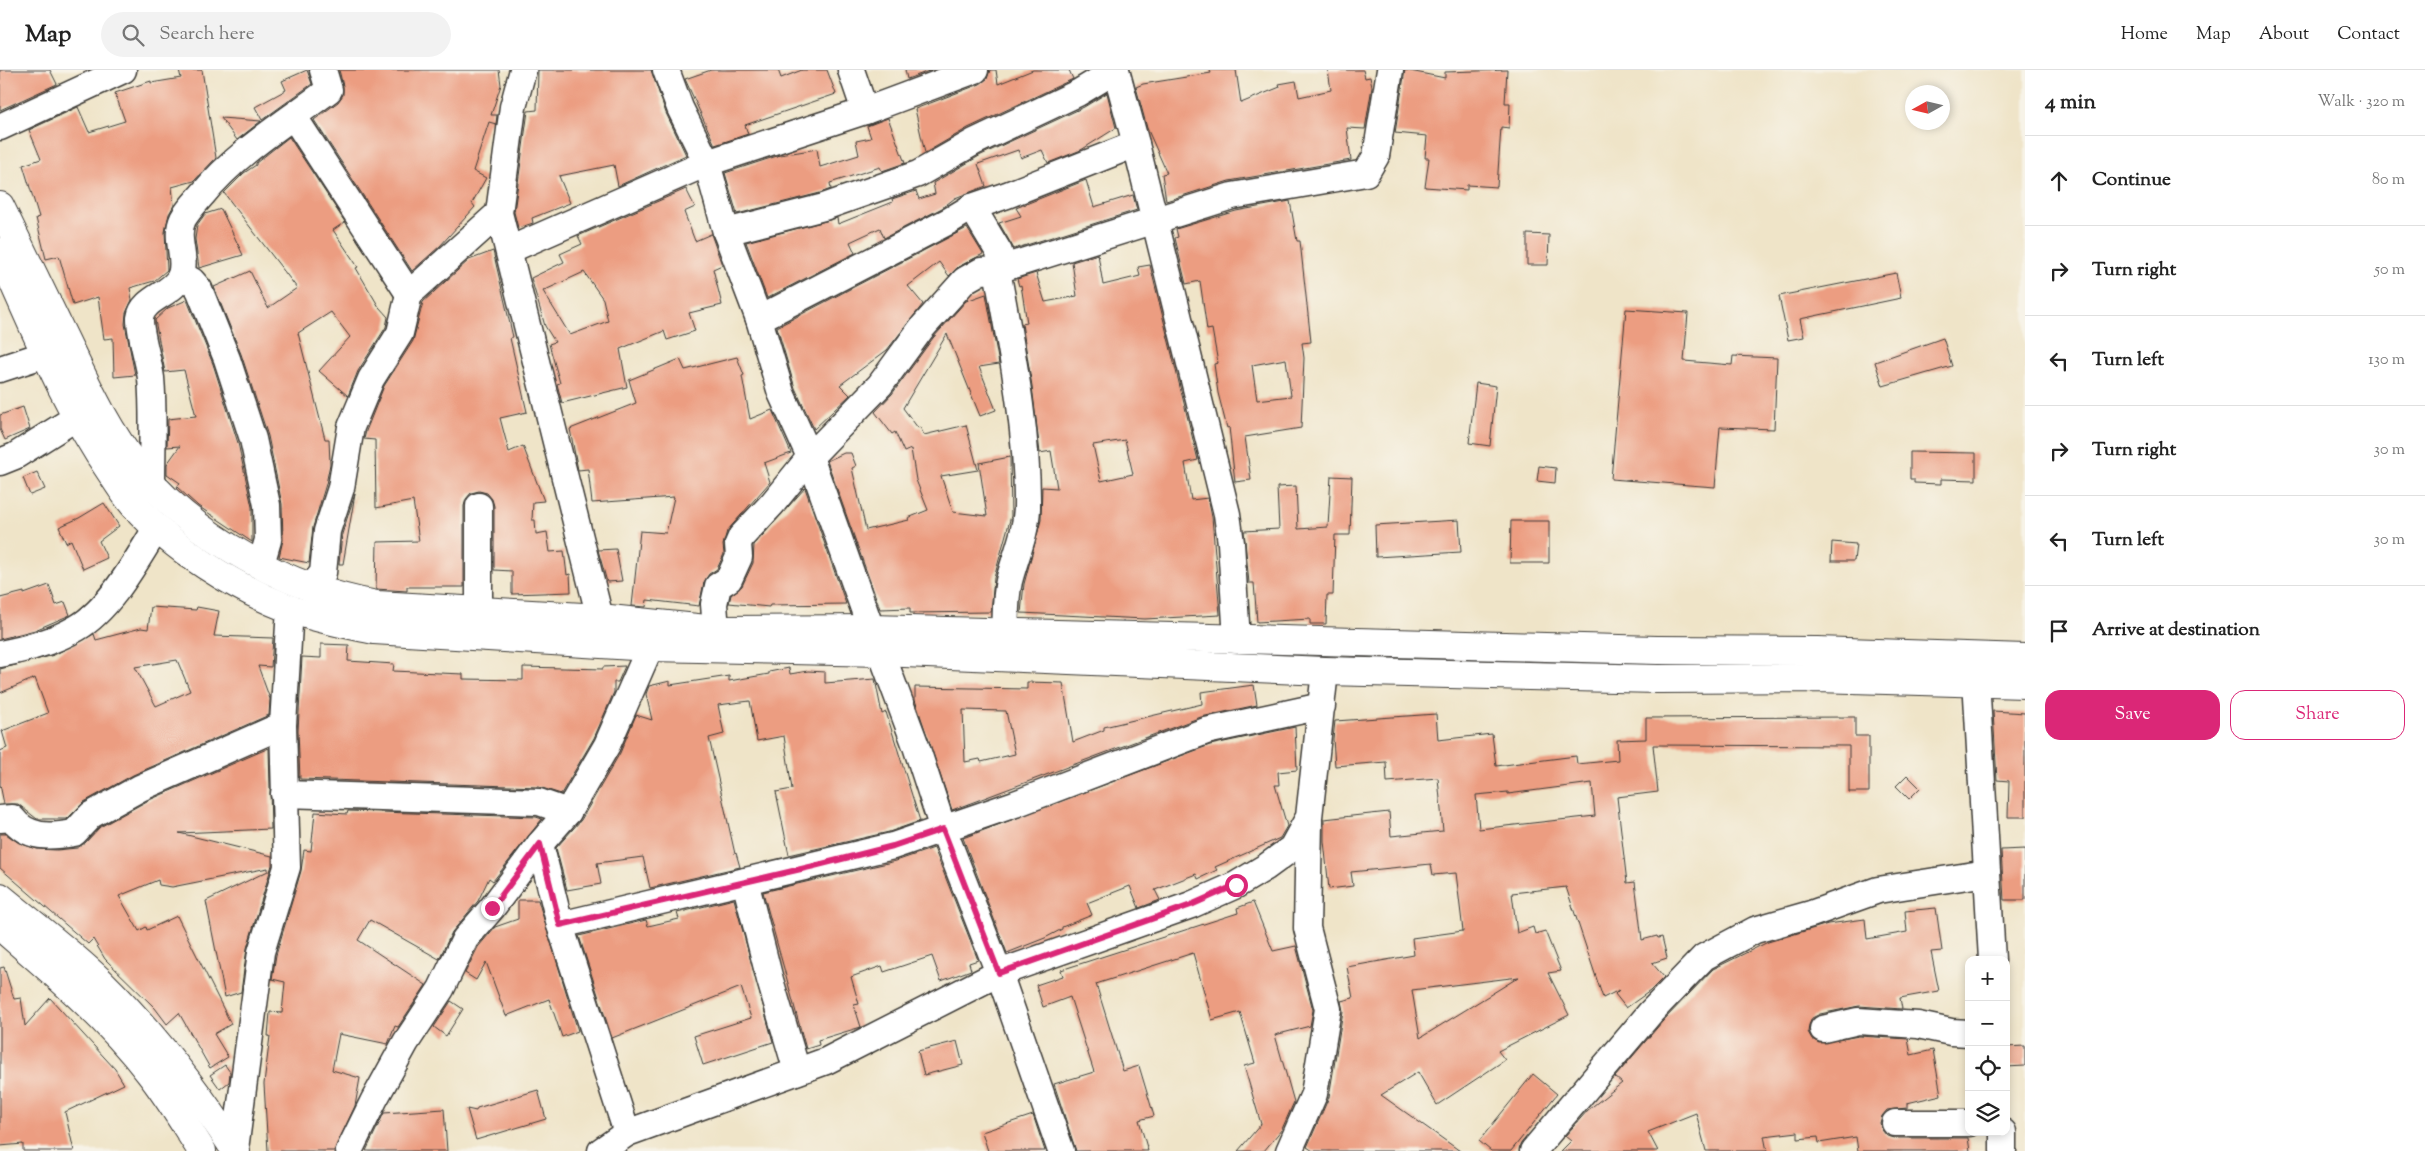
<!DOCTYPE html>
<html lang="en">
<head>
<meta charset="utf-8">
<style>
	:root { --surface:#fff; --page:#f2f2f2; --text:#222; --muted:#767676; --line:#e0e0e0; --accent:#db2777 }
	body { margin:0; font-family:"Sorts Mill Goudy",serif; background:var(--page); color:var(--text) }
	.controls { position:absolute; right:15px; bottom:15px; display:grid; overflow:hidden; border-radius:10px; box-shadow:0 2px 8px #0003 }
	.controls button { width:45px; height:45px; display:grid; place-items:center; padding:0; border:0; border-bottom:1px solid var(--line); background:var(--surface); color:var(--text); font:25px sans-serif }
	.compass { position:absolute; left:1905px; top:15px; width:45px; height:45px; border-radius:50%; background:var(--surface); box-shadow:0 2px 8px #0003; rotate:262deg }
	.stop { position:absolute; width:15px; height:15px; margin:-11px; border:4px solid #db2777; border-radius:50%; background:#fff }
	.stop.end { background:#db2777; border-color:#fff; box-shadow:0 1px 5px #0008 }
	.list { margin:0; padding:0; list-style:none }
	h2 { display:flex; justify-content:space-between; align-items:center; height:65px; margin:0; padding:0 20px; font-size:21px }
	h2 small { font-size:16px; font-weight:400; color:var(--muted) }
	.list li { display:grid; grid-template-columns:32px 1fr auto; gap:15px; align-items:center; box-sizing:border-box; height:90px; padding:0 20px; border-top:1px solid var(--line) }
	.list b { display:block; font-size:19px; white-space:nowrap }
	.list em { font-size:16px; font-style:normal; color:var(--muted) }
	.actions { display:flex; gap:10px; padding:15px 20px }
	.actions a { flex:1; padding:11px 0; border:1px solid var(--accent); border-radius:15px; text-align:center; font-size:18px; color:var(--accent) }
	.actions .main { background:var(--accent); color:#fff }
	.icon { flex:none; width:28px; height:28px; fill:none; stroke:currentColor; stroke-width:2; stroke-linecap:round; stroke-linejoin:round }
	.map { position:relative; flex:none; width:2025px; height:1081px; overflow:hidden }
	header { display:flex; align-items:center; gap:30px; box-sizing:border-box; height:70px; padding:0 25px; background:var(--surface); border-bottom:1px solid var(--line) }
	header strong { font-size:24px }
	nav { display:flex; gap:28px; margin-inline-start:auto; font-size:18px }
	.search { width:350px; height:45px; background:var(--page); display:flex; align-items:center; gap:12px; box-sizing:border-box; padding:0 18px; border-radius:28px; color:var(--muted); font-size:19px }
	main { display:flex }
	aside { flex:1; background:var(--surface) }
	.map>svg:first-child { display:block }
	.building { fill:#ec9d81; fill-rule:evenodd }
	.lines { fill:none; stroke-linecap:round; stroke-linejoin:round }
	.minor-casing { stroke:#3c3a36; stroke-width:29 }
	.major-casing { stroke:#3c3a36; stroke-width:30 }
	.minor { stroke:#fff; stroke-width:26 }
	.major { stroke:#fff; stroke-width:28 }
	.route { stroke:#db2777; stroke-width:6 }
</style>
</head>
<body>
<header>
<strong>Map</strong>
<div class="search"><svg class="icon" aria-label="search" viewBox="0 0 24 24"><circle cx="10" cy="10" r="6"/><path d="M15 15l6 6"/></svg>Search here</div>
<nav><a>Home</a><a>Map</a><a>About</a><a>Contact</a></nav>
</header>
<main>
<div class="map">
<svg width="2025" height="1081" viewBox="0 0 2025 1081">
	<rect width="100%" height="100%" fill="#f7f3e8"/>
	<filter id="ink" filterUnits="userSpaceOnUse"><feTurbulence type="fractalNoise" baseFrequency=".02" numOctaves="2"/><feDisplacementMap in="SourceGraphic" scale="10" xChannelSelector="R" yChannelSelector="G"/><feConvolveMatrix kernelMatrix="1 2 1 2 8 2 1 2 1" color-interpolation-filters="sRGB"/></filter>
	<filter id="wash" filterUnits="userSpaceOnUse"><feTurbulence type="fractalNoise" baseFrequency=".0096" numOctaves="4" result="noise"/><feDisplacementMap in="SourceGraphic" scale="20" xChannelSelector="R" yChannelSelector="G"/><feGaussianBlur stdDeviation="1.12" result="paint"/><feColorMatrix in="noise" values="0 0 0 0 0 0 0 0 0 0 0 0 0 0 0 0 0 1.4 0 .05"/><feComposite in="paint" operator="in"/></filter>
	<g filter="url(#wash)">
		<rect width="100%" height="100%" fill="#efe4c8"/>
		<g id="blocks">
			<g class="building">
				<polygon points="0,0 50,0 57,14 0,40"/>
				<polygon points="179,0 202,0 216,88 194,111 172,117 174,135 169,144 165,162 167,200 154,211 130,218 132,230 126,243 125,254 135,305 114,307 113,268 104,269 98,227 73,235 59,186 46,189 36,148 39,147 23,95 41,89 29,60 78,37 89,62 125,51 115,23 151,11 151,13 181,8"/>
				<polygon points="307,0 312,14 262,50 255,37 286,20 282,11"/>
				<polygon points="339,0 499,0 501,15 491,45 497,45 496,54 489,52 473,101 486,108 472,133 475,137 440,176 412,201 314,50 338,32 343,25 343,16"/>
				<polygon points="538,0 651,0 666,43 686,85 618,116 614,95 559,106 570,133 532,148 533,153 518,158 514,142 528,41 537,40"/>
				<polygon points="711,0 778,0 781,8 802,0 827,0 836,24 745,55 748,64 715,75 685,9"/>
				<polygon points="905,0 932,0 907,9"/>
				<polygon points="990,0 996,0 998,14 1033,0 1069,0 1073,9 968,58 925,83 915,39 980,14 987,9"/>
				<polygon points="1210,0 1236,0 1241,33 1280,17 1279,14 1296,11 1299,27 1331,20 1328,0 1363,0 1365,8 1370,7 1372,17 1365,59 1347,58 1351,90 1229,111 1166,131 1162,104 1167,103 1147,58 1136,17 1143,14 1211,3"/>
				<polygon points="1405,0 1445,8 1445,2 1507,0 1505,33 1510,33 1509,58 1501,57 1497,117 1467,115 1467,120 1425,117 1429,88 1425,88 1427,66 1395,63"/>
				<polygon points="1107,23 1116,58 1081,80 1048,93 1042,80 1021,88 1018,80 978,94 986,116 955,128 942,138 884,168 880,158 850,172 855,183 767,228 746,172 837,148 838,154 893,132 892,129 916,121 919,129 935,124 933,113 981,85 1084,37"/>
				<polygon points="221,48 261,51 237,70"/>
				<polygon points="888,48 905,93 882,101 880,97 830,113 831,119 820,123 737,144 725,103 780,85 817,79 820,97 859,85 856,71 871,68 867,56"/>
				<polygon points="289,67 345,152 333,160 358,197 356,198 379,237 388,247 386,257 358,301 348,326 319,301 350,267 331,242 298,263 325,369 329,369 330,394 326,414 313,457 309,493 279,487 283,470 282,434 268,366 241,284 214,217 250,201 268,238 297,218 224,123 244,103 256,95 256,93"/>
				<polygon points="1086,110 1094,137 1133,125 1137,140 1014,179 999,153 1021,146 1016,138"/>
				<path d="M686,119l9,18 -11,5 11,29 16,-7 11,31 -9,4 9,36 -33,8 6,18 -28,9 -3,-9 -44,18 7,38 -65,16 -5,-19 3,-1 -11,-39 6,-2 -10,-16 -14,-48 33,-16 -4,-8 22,-10 -4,-8zM584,202l19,27 5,22 -38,14 -27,-44z"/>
				<path d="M1290,131l7,40h3l11,101 -9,1 2,15 -3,70 -56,9 6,43 -16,2 -6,-55 -2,1 -9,-35 -4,-29 4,-1 -6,-34 -5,1 -7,-49 -14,3 -11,-46 3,-1 -2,-8 60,-18zM1286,289l5,37 -34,4 -5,-35z"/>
				<polygon points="221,139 243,185 199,198 195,169 197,155 205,144"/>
				<polygon points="967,158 983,184 958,197 949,206 939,192 908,216 923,234 887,280 840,315 850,325 814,359 795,318 777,257"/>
				<polygon points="1527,164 1549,165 1548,195 1527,195"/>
				<polygon points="493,181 513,267 510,268 527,342 500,348 509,382 523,376 544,431 533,432 532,450 535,450 536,464 547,462 550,482 564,481 567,505 570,504 571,522 512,524 512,501 494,500 494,436 492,429 487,423 479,421 471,423 466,429 464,436 464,517 407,517 407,521 376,519 377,472 419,471 413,431 376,438 375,370 364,369 366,361 384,316 413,271 423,232 469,190"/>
				<path d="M1098,184l5,31 37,-9 -2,-9 12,-2 48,195 -13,3 6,37 17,-2 4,19 8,98 -75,4 -124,-6 3,-29 17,-64 1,-33 15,1 -6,-37 -11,2 -8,-67 -10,-62 5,-1 -6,-38 -2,1 -2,-7 19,-6 9,29 32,-6 -5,-34zM1125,370l8,34 -32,7 -8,-36z"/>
				<polygon points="1896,203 1901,228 1800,249 1804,267 1788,270 1779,226"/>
				<polygon points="986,224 999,294 979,297 996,340 980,346 947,264 903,338 918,358 920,357 924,365 966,355 978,400 941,406 953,442 987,446 979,393 1010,387 1011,446 994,508 991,542 910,543 910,538 880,539 827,391 844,383 851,383 856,396 852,398 866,460 909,450 908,448 928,440 916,410 911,379 904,382 895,362 892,364 875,342 892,324 933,268 966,231"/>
				<polygon points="187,230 213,294 238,373 252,437 252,472 198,436 177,417 180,413 167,404 167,394 180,376 167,377 168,349 196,346 184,300 165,302 155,250 168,238"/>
				<polygon points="1626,239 1688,243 1684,291 1732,295 1733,286 1777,288 1774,359 1720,357 1715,417 1611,409"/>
				<polygon points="1943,268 1952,296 1883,316 1875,292"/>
				<polygon points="737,287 744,305 742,306 750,349 772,340 791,383 764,393 770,412 727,461 723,475 724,484 717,499 709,504 704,512 699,536 647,530 646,537 632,536 640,461 666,463 674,427 592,433 588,399 578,400 570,359 636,333 629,310 680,289 685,300"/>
				<polygon points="1476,313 1496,316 1490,376 1469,373"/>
				<polygon points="23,337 30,359 5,370 0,359 0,345"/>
				<polygon points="1910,382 1976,383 1976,410 1941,409 1941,414 1914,413 1914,409 1910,409"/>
				<polygon points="1539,396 1556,398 1555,413 1537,411"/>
				<polygon points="37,402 45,419 30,425 23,408"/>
				<polygon points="1331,406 1352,407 1350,465 1335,465 1333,525 1327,525 1326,554 1310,554 1310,549 1257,552 1254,513 1249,513 1244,461 1279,459 1277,417 1296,416 1298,459 1328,457"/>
				<polygon points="805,418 846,534 770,535 769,537 729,533 731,525 742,516 753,493 754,475"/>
				<polygon points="355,424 343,494 339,494 342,464"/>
				<polygon points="104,433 119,456 99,471 107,488 83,499 71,470 66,473 59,457 79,448"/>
				<polygon points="1459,450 1461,482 1376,487 1375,455"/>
				<polygon points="1511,451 1549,451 1549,493 1510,493"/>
				<polygon points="1832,472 1856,474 1854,491 1831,491"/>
				<polygon points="616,479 622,511 607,512 598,480"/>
				<polygon points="49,515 56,535 65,532 70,545 35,560 0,569 0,528 24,522 24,524"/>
				<path d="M151,537l45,3 1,-3 22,4 -5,25 59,2 -2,29 -13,-1 12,33 -1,16 -136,60 -49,27 -17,17h-30l-19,-15h-14l-4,-20v-33l7,-3 -5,-17 46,-18 -13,-35 -35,15v-24l54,-14 40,-21 2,6 45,-12 7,1zM177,590l13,31 -34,15 -21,-39z"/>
				<polygon points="321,574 349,575 348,591 394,594 393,601 463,604 463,609 523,610 523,597 603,599 603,597 625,596 618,612 614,612 614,622 594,668 561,724 539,717 300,709 298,661 302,587 321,588"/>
				<polygon points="789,598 790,604 808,601 825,602 825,613 875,609 882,644 886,642 920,751 889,762 789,785 776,722 792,719 784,666 757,671 750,631 718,635 724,664 709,668 735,784 736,783 740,797 650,818 643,787 597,793 601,814 567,820 556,778 581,750 620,683 636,645 652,650 646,624 649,616 670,611 670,615 729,606 729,611 769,604 769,602"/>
				<path d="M1027,612l36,1 10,59 31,-12v-3l98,-23 -1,-12 53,-7 3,20 -56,12 -249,93 -37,-110v-13l112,2zM963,640l43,1 9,43 -34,8 -1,-3 -15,3z"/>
				<polygon points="1993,641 2025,643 2025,747 2008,747 2009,711 1997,710"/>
				<path d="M1436,644l2,26 54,-6 4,32 80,-10 1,8 41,-4 -1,-20 29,-1v-21l209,-1v19h14v56h-20v-46l-196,-1 5,47 -41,5 10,86 8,-1 7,58 15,-4 1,2 4,-1 5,21 -15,5 12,14 -14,14 -24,17 -11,-14 4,-4 -16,8 -37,-111 -54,6 5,40 16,-6 2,7 10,-3 16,40 -13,2 21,42 -71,36 7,9 -68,45 -19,-33 -37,23 79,56h-147l-6,-4 22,-50 14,-86 -2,-10 12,-3 -6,-31 67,-12 -2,-17 51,-7 -7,-58 -23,2 -2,-11 -80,8 2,14 -24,3 -5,-48v-22l65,-7 2,24 52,-5 -5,-53 -51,4 -1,-20 -51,4 -2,-27 2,-18zM1592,713l3,33 -116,13 -3,-34 32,-3v2zM1519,907l-99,61 -8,-48z"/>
				<polygon points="1295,657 1297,700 1278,702 1279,715 1275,715 1287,756 1280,768 1215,797 1217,800 1198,809 1196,804 1155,820 1160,830 1139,838 1130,816 1087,833 1092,845 1062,857 1062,859 1045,868 1007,883 963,768 1210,675"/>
				<polygon points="269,678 271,759 179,763 272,786 272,795 247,878 241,922 225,927 206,831 268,801 268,798 172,817 159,815 158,810 119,826 139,861 146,857 147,860 177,846 231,954 214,964 228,987 210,998 179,943 167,954 155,938 105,889 93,869 88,874 0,798 0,764 6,764 19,773 37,779 57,780 77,778 85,773 100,757 147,731"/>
				<polygon points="1907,705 1920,718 1909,729 1896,716"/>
				<polygon points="348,741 536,747 542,749 493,811 489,808 478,831 452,862 439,889 370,850 358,870 426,915 398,957 395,956 388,974 339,964 332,1000 360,1008 355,1036 334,1081 268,1081 264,1014 270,966 268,966 270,942 282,943 285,912 272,909 276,885 301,801 304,780 311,781 315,742 347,744"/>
				<polygon points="934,778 978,890 969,893 971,900 941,911 932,886 884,902 882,896 851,907 859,934 854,935 861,957 818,970 819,975 806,979 763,822 896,791"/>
				<polygon points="2025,779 2025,830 2004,830 2001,780"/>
				<polygon points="734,829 773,972 703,995 694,966 751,948 741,917 612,968 579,866 646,850 648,856 679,849 677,843"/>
				<polygon points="518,830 538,830 578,961 562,967 549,929 506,946 486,892 476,910 465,903 478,877 495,857 518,849"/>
				<polygon points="1253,832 1273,881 1296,876 1313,940 1310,956 1275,965 1294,1032 1282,1059 1264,1081 1238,1081 1261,1054 1244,996 1255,993 1240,942 1212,950 1193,883 1096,914 1123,1001 1139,996 1154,1046 1139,1050 1148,1081 1076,1081 1054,1014 1094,1002 1070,927 1043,937 1036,915 1063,906 1061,900 1238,843 1237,838"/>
				<polygon points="1936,838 1942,881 1931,882 1939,921 1900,928 1902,939 1859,936 1820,944 1812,948 1809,955 1808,962 1812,969 1819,973 1859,966 1908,969 1911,985 1933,980 1941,1025 1907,1033 1907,1038 1887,1040 1882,1046 1880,1053 1882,1060 1887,1066 1895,1068 1968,1068 1970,1081 1858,1081 1856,1067 1819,1073 1818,1067 1798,1069 1798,1062 1764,1066 1767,1081 1706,1081 1696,1043 1648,1062 1658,1081 1561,1081 1571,1071 1565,1066 1588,1040 1622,1013 1615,1007 1662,952 1713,899 1768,872 1828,854 1865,849 1867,869 1907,862 1905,841"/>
				<polygon points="4,897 14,929 21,928 25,956 50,928 115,999 124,1014 65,1042 74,1081 23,1081 23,1074 0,1076 0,898"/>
				<polygon points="451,931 463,939 446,966 434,957"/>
				<polygon points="957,971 963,995 924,1005 918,981"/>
				<polygon points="2025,976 2025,996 2006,997 2006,977"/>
				<polygon points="225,995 230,1002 229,1012 220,1019 210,1005"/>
				<polygon points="1533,1004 1557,1024 1511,1081 1491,1081 1479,1071"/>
				<polygon points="538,1020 546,1049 476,1070 467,1039 476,1041 477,1038"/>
				<polygon points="444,1039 447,1081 366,1081 384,1043"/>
				<polygon points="1033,1045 1045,1081 988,1081 982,1062"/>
			</g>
		</g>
	</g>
	<g filter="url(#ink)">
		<use href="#blocks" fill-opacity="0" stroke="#3c3a36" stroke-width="1"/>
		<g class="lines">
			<defs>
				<g id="minor">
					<polyline points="523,0 513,37 499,143 600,548"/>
					<polyline points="666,0 680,38 707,93 726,162 759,249 781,323 810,387 871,559"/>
					<polyline points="851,0 865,41"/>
					<polyline points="1116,0 1136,74 1227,444 1231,473 1237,570"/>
					<polyline points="294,47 409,224"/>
					<polyline points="0,57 123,0"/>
					<path d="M972,137l27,45 2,7 -4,11c14,78 31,158 30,238 -1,26 -12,49 -18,73 -4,17 -3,36 -4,54"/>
					<polyline points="726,162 824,137 918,104 974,72 1078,23 1116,0"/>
					<polyline points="509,180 707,93 865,41 975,0"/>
					<polyline points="181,205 192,211 199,219 227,289 253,369 267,435 268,470 261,494"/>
					<polyline points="759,249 949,151 972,137 1007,125 1136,74"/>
					<polyline points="0,299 46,284"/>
					<polyline points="0,392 15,386 77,347"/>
					<path d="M152,413c0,-34 2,-71 -1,-105 -2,-15 -12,-48 -11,-60 3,-21 35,-24 41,-43 6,-18 -7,-37 2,-56 5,-9 12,-16 19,-24 35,-43 83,-72 127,-105l-6,-20"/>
					<polyline points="479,436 479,541"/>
					<polyline points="310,518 323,503 327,461 341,418 351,357 371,309 400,263 409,224 499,143"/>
					<polyline points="716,560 714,534 718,516 729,509 739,487 738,474 741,467 772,434 810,387 880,315 921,259 965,210 981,201 997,200 1232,126 1366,103 1376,86 1390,0"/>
					<polyline points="881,582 916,676 943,759 999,903 1061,1081"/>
					<path d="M0,584c27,-5 53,-12 77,-26 33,-19 59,-67 79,-99"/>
					<polyline points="1975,591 1992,890"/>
					<polyline points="284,724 539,732 568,742"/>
					<path d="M0,749l12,-1c16,21 38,19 62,15l17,-18 49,-27 143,-63"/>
					<polyline points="540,774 560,855 627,1063"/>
					<polyline points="745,811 770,910 797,1001"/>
					<polyline points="560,855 893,776 1015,734 1206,661 1322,636"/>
					<polyline points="1823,959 1858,951 1918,955 1951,962 1969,963"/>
					<polyline points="1895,1053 1969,1053"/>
					<polyline points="2003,1062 2003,1081"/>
					<polyline points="235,1079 261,882 287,797 283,655 290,538"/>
					<polyline points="349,1081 374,1030 406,972 441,919 465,869 492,838 540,774 568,742 607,675 650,577"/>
					<polyline points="601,1081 627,1063 826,991 999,903 1191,835 1236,815 1266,797 1292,778 1309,747 1325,601"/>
					<polyline points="1289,1081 1314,1024 1328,939 1307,858 1309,751"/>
					<polyline points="1533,1081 1651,942 1704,887 1755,860 1811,844 1878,820 1987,803"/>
				</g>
				<g id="major">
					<path d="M0,136c22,45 44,91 66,136 21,44 42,90 73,128 57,69 151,120 238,135l223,13 116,12 155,-1 786,21 160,1 208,7"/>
					<path d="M0,182c34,75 65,154 112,222 7,11 14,22 22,31 39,44 101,83 156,104 27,10 56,15 84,21l276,17 231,5 444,19 333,8 159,-1 208,6"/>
					<path d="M0,827c34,28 70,55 101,85 52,51 96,109 135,169"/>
					<path d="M0,856c53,46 106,90 149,146 20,25 36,53 53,79"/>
				</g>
			</defs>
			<use href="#minor" class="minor-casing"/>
			<use href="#major" class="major-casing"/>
			<use href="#minor" class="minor"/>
			<use href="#major" class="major"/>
		</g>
	</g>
	<g class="lines" filter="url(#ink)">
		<polyline class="route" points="492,838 540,774 560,855 814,796 893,776 943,759 999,903 1191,835 1236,815"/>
	</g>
</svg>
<div class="controls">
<button>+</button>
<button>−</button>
<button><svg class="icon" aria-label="locate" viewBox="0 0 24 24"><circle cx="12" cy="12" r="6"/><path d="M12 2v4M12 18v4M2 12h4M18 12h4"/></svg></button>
<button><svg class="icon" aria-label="layers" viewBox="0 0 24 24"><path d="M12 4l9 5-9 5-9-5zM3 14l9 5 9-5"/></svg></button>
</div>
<svg class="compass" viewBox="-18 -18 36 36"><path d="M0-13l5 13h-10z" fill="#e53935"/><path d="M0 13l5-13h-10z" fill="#767676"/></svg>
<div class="stop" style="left:1236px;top:815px"></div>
<div class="stop end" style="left:492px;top:838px"></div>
</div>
<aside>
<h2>4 min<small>Walk · 320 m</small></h2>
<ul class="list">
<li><svg class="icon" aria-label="ahead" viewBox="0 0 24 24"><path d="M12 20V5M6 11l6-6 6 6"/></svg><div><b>Continue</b></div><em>80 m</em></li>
<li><svg class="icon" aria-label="right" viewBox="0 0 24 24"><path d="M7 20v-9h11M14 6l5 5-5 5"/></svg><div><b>Turn right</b></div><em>50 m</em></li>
<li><svg class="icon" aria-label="left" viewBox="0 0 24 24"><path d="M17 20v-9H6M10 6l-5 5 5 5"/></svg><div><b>Turn left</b></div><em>130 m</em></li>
<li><svg class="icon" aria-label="right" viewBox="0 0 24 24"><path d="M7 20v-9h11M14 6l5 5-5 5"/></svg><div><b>Turn right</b></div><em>30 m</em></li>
<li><svg class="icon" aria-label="left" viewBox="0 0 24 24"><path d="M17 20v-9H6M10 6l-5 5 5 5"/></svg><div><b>Turn left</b></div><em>30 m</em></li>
<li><svg class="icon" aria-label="arrive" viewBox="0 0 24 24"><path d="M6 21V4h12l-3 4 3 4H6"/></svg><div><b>Arrive at destination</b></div></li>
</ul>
<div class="actions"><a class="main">Save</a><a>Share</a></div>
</aside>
</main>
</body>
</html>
